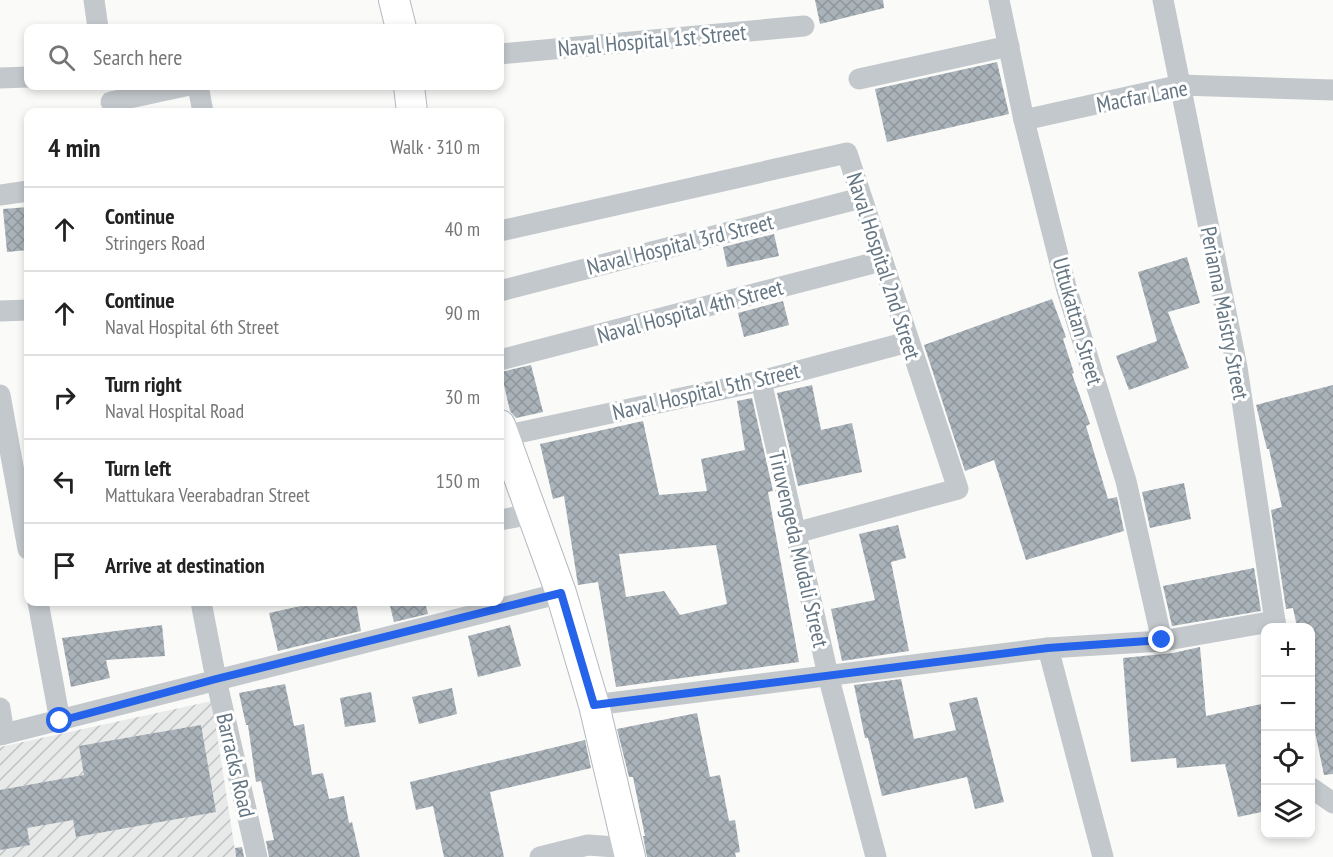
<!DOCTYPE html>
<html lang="en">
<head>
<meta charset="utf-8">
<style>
	:root { --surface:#fff; --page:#f6f6f6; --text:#222; --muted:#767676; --line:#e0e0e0 }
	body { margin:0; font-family:"PT Sans Narrow",sans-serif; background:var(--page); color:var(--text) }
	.controls { position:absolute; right:18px; bottom:18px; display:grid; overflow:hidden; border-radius:12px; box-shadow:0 3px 9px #0003 }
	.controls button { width:54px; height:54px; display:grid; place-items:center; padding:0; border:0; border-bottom:2px solid var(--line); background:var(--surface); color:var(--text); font:30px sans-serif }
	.stop { position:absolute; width:18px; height:18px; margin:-14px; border:4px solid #2563eb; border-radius:50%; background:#fff }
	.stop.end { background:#2563eb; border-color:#fff; box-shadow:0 2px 6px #0008 }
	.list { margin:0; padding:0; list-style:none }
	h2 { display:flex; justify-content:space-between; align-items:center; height:78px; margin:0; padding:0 24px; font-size:26px }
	h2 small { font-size:20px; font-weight:400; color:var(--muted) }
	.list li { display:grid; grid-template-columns:39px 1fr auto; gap:18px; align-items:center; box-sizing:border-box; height:84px; padding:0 24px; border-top:2px solid var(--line) }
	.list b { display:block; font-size:22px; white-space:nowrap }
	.list p { margin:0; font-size:20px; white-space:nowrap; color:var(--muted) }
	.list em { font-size:20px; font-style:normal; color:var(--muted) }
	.icon { flex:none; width:33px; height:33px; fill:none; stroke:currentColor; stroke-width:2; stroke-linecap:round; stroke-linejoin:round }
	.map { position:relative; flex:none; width:1333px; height:857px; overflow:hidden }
	.search { position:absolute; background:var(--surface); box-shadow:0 3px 9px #0003; left:24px; top:24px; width:480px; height:66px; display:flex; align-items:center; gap:15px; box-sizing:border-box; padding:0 21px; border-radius:12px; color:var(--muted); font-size:22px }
	.panel { position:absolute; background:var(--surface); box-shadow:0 3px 9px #0003; left:24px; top:108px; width:480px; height:498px; border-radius:12px }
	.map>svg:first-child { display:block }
	.industrial { fill:url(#industrial-furrows) }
	.building { fill:url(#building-cross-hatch); fill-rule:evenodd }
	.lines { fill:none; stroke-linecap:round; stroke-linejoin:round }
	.secondary-casing { stroke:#b3babf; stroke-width:32 }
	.street { stroke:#c3c8cc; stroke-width:21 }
	.secondary { stroke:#fff; stroke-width:30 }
	.route { stroke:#2563eb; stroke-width:8 }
	.labels { text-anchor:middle; stroke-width:6; stroke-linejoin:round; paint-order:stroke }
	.street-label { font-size:22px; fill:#657683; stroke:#fff }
</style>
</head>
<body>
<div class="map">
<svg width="1333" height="857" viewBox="0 0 1333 857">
	<defs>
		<pattern id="industrial-furrows" width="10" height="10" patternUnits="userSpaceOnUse" patternTransform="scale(1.5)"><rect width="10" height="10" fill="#e8e9e9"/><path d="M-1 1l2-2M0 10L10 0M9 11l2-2" fill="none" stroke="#c0c1c2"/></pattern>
		<pattern id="building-cross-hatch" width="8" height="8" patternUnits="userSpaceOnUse" patternTransform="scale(1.5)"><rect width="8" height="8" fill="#aab3b9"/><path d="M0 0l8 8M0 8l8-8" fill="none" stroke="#8e969c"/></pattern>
	</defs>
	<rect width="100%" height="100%" fill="#fafaf8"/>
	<polygon class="industrial" points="212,701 236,857 0,857 0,747"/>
	<g class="building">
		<polygon points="815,0 883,0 884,8 820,24"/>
		<polygon points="997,62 1009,114 887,142 875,89"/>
		<polygon points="28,207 28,250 7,252 3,209"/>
		<polygon points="774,234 779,256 727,267 723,247"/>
		<polygon points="1187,257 1200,303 1168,312 1189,368 1129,390 1116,356 1157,341 1138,272"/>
		<polygon points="1052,299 1066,337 1063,339 1074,373 1072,374 1090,424 1086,426 1108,499 1117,497 1124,531 1026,560 994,460 965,471 924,345"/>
		<polygon points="783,301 789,325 744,337 738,313"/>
		<polygon points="531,365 543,412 516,418 510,411 501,372"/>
		<polygon points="812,385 821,430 852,423 862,472 798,486 777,393"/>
		<polygon points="1333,385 1333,774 1324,775 1311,713 1311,627 1297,627 1293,608 1286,609 1271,510 1282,507 1269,449 1267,449 1256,405"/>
		<path d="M752,398l21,93 -5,1 31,170 -183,25 -18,-105 -20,3 -14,-89 -11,3 -13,-55 103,-23 16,74 48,-4 -6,-32 44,-9 -8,-49zM716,545l11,59 -47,11 -16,-24 -38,6 -7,-43z"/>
		<polygon points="1184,483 1191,519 1150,528 1142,492"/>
		<polygon points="898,525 906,558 891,562 909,651 842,661 831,609 875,600 859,534"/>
		<polygon points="1254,568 1261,611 1172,626 1163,586"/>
		<polygon points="319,602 356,602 361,631 278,651 269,613"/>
		<polygon points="389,602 425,602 428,614 394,622"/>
		<polygon points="162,625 165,656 106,660 110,678 71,687 62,638"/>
		<polygon points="510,625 521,666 478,677 468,636"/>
		<polygon points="1200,647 1206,716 1266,703 1266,811 1238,817 1225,764 1177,768 1176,758 1131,762 1123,658 1173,653"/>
		<polygon points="901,679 914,739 956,730 949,703 977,697 1004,802 975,809 967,777 882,796 868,738 865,738 854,685"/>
		<polygon points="285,684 294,726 304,724 312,775 323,773 329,799 344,796 349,823 352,822 360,857 269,857 266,841 274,840 261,781 256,782 248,725 246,725 239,693"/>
		<polygon points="452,688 457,714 419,724 412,697"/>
		<polygon points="371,692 376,722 345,727 340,698"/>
		<polygon points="697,713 710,777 720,775 729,821 735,820 740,852 735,853 736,857 647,857 643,836 645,836 633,777 629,777 617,729"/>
		<polygon points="201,725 216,812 76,837 73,820 27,828 30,845 0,850 0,790 84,775 79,746"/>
		<polygon points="585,740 591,768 490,792 504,857 444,857 433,806 416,810 410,782"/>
		<polygon points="242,847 244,857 236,857 235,848"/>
	</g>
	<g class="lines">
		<defs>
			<g id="secondary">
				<polyline points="394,0 401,28"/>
				<polyline points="409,86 412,112"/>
				<polyline points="500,425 561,593 594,705 630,857"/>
			</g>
		</defs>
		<use href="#secondary" class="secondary-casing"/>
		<g class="street">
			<polyline points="94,0 98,28"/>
			<polyline points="999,0 1024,120 1066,287 1126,481 1162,641"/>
			<polyline points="1163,0 1237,367 1276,628"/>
			<polyline points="500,54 804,26"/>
			<polyline points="0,78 28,77"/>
			<polyline points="859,79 1009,46"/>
			<polyline points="198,86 203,112"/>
			<polyline points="111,102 185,86"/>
			<polyline points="1024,120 1181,85 1333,90"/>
			<polyline points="0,195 28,191"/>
			<polyline points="500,231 847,153 958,489 795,533"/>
			<polyline points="500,291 861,198"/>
			<polyline points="0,311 28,310"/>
			<polyline points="500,360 881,261"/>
			<polyline points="761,381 828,675 876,857"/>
			<polyline points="0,395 28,549"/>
			<polyline points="503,436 761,381 908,342"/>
			<polyline points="500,520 532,514"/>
			<polyline points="38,602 60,721"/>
			<polyline points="201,602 216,679 257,857"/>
			<polyline points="1048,648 1103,857"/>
			<polyline points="594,705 1048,648 1162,641 1275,621"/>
			<polyline points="0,708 4,734"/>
			<polyline points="0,735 561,593"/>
			<polyline points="1310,787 1333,803"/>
			<polyline points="540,857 588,845 628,848"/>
		</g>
		<use href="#secondary" class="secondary"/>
	</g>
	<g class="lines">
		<polyline class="route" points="60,721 216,679 561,593 594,705 1048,648 1162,640"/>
	</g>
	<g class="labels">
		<g class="street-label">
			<text transform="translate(652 40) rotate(-5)" y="8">Naval Hospital 1st Street</text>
			<text transform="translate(1142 96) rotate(-11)" y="8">Macfar Lane</text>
			<text transform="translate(680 244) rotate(-14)" y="8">Naval Hospital 3rd Street</text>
			<text transform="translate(884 266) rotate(72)" y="8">Naval Hospital 2nd Street</text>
			<text transform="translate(690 311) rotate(-15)" y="8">Naval Hospital 4th Street</text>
			<text transform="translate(1225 313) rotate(79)" y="8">Perianna Maistry Street</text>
			<text transform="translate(1078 321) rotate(74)" y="8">Uttukattan Street</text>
			<text transform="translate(706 391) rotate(-13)" y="8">Naval Hospital 5th Street</text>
			<text transform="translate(799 549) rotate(77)" y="8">Tiruvengeda Mudali Street</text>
			<text transform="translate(236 765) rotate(77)" y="8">Barracks Road</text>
		</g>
	</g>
</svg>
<div class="controls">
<button>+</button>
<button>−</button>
<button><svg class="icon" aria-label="locate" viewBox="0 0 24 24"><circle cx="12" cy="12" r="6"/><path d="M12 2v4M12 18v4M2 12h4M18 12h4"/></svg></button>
<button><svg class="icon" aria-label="layers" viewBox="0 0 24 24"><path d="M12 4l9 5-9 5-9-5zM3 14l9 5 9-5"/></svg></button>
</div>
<div class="stop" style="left:60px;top:721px"></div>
<div class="stop end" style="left:1162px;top:640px"></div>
<div class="search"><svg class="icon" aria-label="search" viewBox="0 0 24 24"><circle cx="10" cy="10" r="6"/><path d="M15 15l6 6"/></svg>Search here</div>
<section class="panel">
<h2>4 min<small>Walk · 310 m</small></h2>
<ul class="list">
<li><svg class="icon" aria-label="ahead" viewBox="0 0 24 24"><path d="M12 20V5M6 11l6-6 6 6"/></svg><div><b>Continue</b><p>Stringers Road</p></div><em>40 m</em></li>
<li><svg class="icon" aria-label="ahead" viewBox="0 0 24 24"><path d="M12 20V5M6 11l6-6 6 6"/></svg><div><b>Continue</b><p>Naval Hospital 6th Street</p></div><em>90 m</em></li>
<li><svg class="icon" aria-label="right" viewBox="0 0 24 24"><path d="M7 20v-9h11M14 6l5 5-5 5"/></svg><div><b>Turn right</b><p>Naval Hospital Road</p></div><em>30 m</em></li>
<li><svg class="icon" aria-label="left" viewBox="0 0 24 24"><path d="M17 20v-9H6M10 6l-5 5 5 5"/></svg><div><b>Turn left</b><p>Mattukara Veerabadran Street</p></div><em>150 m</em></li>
<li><svg class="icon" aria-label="arrive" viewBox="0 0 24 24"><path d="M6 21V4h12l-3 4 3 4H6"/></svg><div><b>Arrive at destination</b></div></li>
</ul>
</section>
</div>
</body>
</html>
